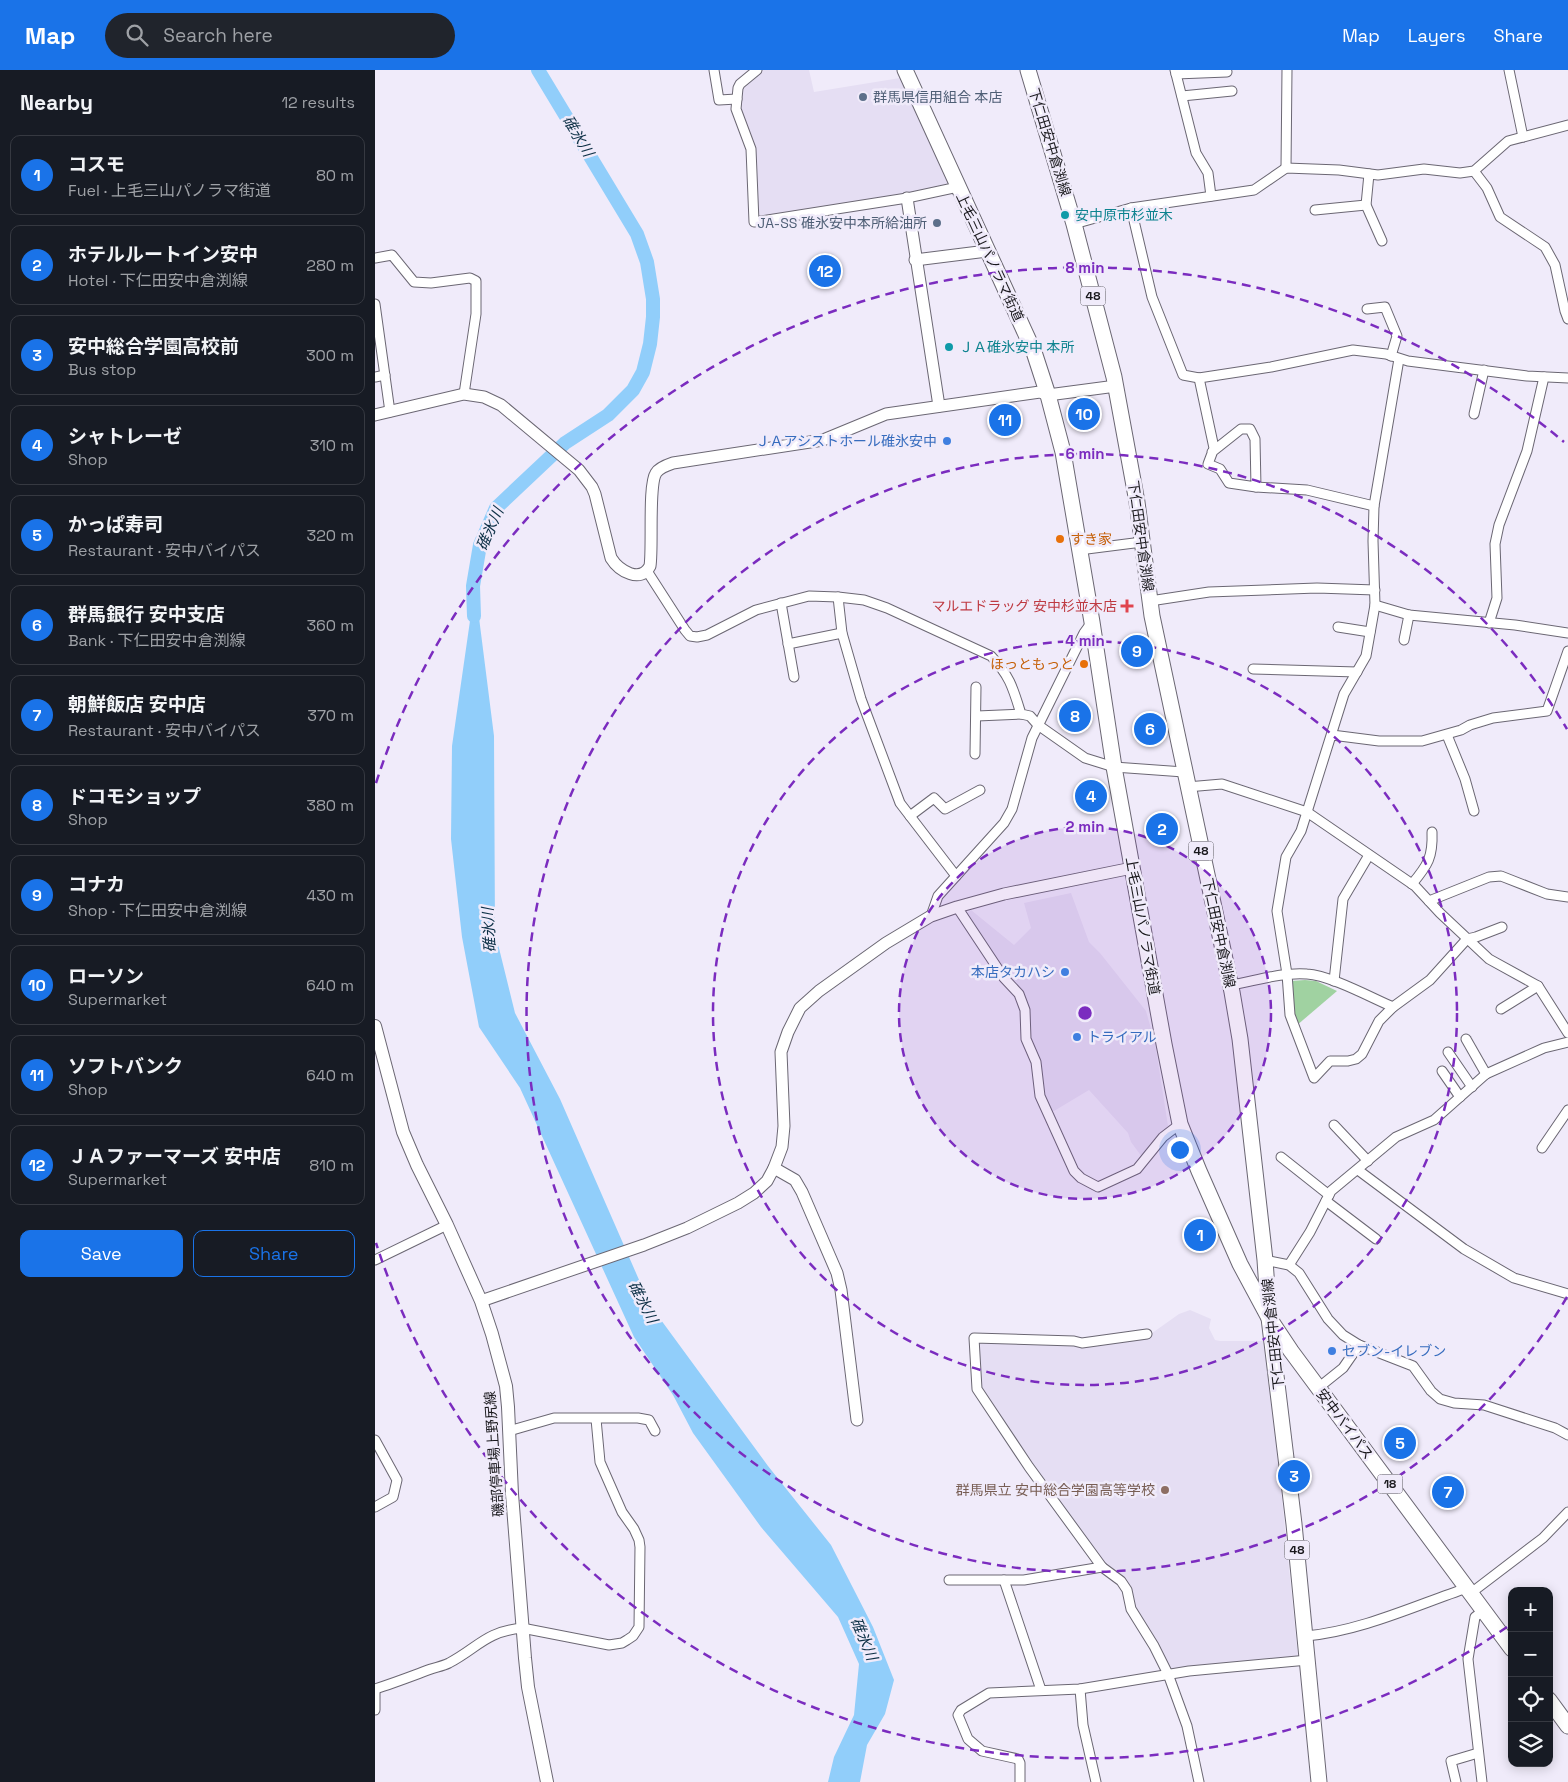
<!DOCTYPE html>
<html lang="en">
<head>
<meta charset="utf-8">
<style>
	:root { --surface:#171b24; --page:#20242c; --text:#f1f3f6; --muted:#9ea1a6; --line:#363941; --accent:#1a73e8 }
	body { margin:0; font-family:"Space Grotesk","Noto Sans JP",sans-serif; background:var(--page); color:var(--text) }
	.controls { position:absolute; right:15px; bottom:15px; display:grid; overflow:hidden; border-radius:10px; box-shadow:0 2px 12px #0003 }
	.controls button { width:45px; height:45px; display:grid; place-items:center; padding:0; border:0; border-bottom:1px solid var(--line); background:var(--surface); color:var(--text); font:25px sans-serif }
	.you { position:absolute; left:804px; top:1079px; width:18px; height:18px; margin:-12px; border:4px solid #fff; border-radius:50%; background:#1a73e8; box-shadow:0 0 0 8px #1a73e833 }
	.badge { display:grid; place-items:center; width:32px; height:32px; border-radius:50%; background:var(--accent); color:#fff; font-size:16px; font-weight:700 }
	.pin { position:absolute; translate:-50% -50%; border:2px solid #fff; box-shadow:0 1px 5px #0006 }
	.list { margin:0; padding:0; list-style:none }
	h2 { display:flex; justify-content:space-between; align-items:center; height:65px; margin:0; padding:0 20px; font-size:21px }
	h2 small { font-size:16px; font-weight:400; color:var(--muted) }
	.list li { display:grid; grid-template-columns:32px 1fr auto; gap:15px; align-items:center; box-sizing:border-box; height:80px; margin:0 10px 10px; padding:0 10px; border:1px solid var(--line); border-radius:10px }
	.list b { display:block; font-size:19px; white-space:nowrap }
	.list p { margin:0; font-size:16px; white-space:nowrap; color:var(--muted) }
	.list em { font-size:16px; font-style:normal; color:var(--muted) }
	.actions { display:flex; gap:10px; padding:15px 20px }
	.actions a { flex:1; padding:11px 0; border:1px solid var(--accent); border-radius:10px; text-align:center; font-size:18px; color:var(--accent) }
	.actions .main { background:var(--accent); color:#fff }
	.icon { flex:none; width:28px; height:28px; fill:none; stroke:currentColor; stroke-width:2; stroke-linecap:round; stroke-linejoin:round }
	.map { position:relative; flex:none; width:1193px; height:1712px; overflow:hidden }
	header { display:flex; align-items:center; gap:30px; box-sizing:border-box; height:70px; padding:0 25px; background:var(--accent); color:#fff }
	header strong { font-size:24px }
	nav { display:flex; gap:28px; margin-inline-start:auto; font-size:18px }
	.search { width:350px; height:45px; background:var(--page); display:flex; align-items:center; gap:12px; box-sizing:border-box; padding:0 18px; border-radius:28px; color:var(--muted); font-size:19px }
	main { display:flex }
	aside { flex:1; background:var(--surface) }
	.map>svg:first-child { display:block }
	.built { fill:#e5def3 }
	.green { fill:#a0d2a1 }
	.water { fill:#91cefa }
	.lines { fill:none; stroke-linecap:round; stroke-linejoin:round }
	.river { stroke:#91cefa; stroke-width:14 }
	.minor-casing { stroke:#6b6773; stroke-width:11 }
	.tertiary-casing { stroke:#6b6773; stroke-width:13 }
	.secondary-casing { stroke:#6b6773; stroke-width:14 }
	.primary-casing { stroke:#6b6773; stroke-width:17 }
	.trunk-casing { stroke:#6b6773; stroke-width:17 }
	.minor { stroke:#fff; stroke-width:9 }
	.tertiary { stroke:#fff; stroke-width:11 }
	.secondary { stroke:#fff; stroke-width:12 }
	.primary { stroke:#fff; stroke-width:15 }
	.trunk { stroke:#fff; stroke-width:15 }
	.ring { fill:none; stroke:#7b2cbf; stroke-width:2.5; stroke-dasharray:9 6 }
	.service-dot { fill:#5c6f8a; stroke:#f0ebfa; stroke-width:2 }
	.culture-dot { fill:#0f9aa8; stroke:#f0ebfa; stroke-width:2 }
	.shop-dot { fill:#3f7fe0; stroke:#f0ebfa; stroke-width:2 }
	.food-dot { fill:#e8710a; stroke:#f0ebfa; stroke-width:2 }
	.health-dot { fill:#e0444e; stroke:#f0ebfa; stroke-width:2 }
	.education-dot { fill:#8d6e63; stroke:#f0ebfa; stroke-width:2 }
	.labels { text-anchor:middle; stroke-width:5; stroke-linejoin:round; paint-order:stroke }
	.shield { fill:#f0ebfa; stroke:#5a585f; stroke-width:1 }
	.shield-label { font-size:12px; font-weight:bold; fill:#1a191d }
	.service-label { font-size:14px; fill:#4e5e75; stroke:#f0ebfa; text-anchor:start }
	.street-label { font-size:14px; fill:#1a191d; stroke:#f0ebfa }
	.culture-label { font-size:14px; fill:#0d838f; stroke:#f0ebfa; text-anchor:start }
	.shop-label { font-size:14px; fill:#366cbe; stroke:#f0ebfa; text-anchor:end }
	.food-label { font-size:14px; fill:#c56008; stroke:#f0ebfa; text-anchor:start }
	.health-label { font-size:14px; fill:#be3a42; stroke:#f0ebfa; text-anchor:end }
	.education-label { font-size:14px; fill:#785e54; stroke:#f0ebfa; text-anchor:end }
	.water-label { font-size:15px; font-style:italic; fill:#0d3046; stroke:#f0ebfa }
	.centre { fill:#7b2cbf; stroke:#f0ebfa; stroke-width:2.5 }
	.ring-label { font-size:15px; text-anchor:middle; font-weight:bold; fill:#7b2cbf; stroke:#f0ebfa; stroke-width:5; stroke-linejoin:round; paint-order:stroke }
</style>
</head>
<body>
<header>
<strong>Map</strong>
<div class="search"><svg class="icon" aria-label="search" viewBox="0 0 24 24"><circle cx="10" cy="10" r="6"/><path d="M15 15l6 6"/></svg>Search here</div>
<nav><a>Map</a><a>Layers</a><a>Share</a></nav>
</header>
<main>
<aside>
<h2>Nearby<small>12 results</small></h2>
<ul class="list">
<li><span class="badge">1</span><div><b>コスモ</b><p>Fuel · 上毛三山パノラマ街道</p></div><em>80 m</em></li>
<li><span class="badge">2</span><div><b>ホテルルートイン安中</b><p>Hotel · 下仁田安中倉渕線</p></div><em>280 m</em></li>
<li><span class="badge">3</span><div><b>安中総合学園高校前</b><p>Bus stop</p></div><em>300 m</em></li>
<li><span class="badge">4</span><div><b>シャトレーゼ</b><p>Shop</p></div><em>310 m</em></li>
<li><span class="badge">5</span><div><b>かっぱ寿司</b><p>Restaurant · 安中バイパス</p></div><em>320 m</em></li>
<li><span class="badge">6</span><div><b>群馬銀行 安中支店</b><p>Bank · 下仁田安中倉渕線</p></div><em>360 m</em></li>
<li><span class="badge">7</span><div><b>朝鮮飯店 安中店</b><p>Restaurant · 安中バイパス</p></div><em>370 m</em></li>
<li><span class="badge">8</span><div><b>ドコモショップ</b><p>Shop</p></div><em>380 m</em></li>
<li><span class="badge">9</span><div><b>コナカ</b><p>Shop · 下仁田安中倉渕線</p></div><em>430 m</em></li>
<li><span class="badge">10</span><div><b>ローソン</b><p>Supermarket</p></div><em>640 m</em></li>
<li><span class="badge">11</span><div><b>ソフトバンク</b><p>Shop</p></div><em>640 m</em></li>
<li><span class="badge">12</span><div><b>ＪＡファーマーズ 安中店</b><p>Supermarket</p></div><em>810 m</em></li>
</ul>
<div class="actions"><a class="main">Save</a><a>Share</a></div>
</aside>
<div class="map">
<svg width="1193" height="1712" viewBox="0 0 1193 1712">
	<rect width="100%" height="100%" fill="#f0ebfa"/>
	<g class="built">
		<polygon points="385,0 434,0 439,22 525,8 574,111 570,117 381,147 378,78 365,42 365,20"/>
		<polygon points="696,823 714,872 725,883 771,941 780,973 793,1056 767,1087 756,1072 753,1063 714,1020 679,1041 675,1040 668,1022 653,969 652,940 589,845 596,840 639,875 656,858 649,833"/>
		<polygon points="815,1240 836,1249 834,1258 840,1270 845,1271 891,1271 923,1587 796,1601 759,1538 755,1519 729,1494 690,1444 608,1325 603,1312 601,1273 605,1270 711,1276 773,1266 804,1244"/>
	</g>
	<polygon class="green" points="930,910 941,911 962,921 921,956 916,944 916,911"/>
	<polygon class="water" points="100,516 119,666 120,862 140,943 185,1029 275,1235 393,1396 456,1475 498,1557 519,1610 510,1644 492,1675 485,1712 453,1712 459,1687 479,1645 484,1594 463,1547 386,1457 318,1363 298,1325 259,1267 145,1018 104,957 87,867 76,769 77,676"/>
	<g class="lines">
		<polyline class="river" points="99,546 98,516 105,475 121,438 190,373 233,345 258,320 268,302 275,274 278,247 278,229 272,192 262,164 163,0"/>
		<defs>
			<g id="minor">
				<polyline points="339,0 344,30 362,29"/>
				<polyline points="382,0 365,14 363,18 361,39 376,79 379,152 532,128 583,117"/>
				<polyline points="800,0 821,83 833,103 836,126"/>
				<polyline points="1134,0 1148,67"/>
				<polyline points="801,4 852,2"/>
				<polyline points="807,26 857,21"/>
				<polyline points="911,98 912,0"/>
				<polyline points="1099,101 1112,118 1125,147 1170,177 1180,195 1190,241 1193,249"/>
				<polyline points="994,104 991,135 1007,171"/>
				<polyline points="756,138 777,227 808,305 824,308 896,297 978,280 1011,284 1033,291 1152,306 1193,308"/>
				<polyline points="940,140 991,135"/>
				<polyline points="699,154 756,138 879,120 911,98 964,100 1003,105 1049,99 1085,103 1099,101 1133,71 1193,55"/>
				<polyline points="0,188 17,185 39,212 56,213 95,208 101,211 101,244 89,324"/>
				<polyline points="0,234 15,342"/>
				<polyline points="992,239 1010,237 1022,266 1016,286"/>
				<polyline points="1024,289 999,436 998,471 1000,535 991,586 969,624 926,761 911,787 902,841 912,904 915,945 939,1008 955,991 973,991 981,989 987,984 1004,951 1018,937 1055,910 1092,869 1101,867 1127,857"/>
				<polyline points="0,307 10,305"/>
				<polyline points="824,308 839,378 833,394 845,399 854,413 881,417 880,369 875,359 866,359 837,382"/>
				<polyline points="1099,344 1109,300"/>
				<polyline points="881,417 932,420 999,436"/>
				<polyline points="704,480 767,472"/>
				<path d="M272,501l38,59 5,6 7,1 10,-2 49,-25 53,-14 29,1 26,3 23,8 104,48c19,20 22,32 30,58l9,2 8,9 47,33 29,9 70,5"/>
				<polyline points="463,527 467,563 486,629 525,733 581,806"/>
				<polyline points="775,531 834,522 942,518 1000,520"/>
				<polyline points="406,533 419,607"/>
				<polyline points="1000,535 1034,545 1140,555 1193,563"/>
				<polyline points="1114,553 1122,528 1120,474 1124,455 1152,381 1169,307"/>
				<polyline points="963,557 995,562"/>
				<polyline points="1029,570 1034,545"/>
				<polyline points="413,574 467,563"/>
				<polyline points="878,599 982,602"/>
				<polyline points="602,646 646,644"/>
				<polyline points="957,665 1004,671 1047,671 1086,660 1095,655 1118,648 1172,641 1193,581"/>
				<polyline points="1072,665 1090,709 1099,741"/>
				<polyline points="600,684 601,617"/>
				<polyline points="812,717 847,714 932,742 1040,816 1065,843 1114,889 1163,916 1193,963"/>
				<polyline points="535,746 559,728 570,739 605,720"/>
				<path d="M1037,814c16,-19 21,-27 20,-52"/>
				<polyline points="1054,831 1114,807 1126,806 1172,824 1193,827"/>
				<polyline points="582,837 629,908 644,924 650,940 651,969 661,992 665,1026 699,1101 706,1108 723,1117 762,1099 788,1067 805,1054"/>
				<polyline points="556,846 563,826 629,753 637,739 657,668 709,563 717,552"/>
				<polyline points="959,911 968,829 994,785"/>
				<path d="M856,915c24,-4 51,-13 76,-11 22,1 63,23 86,33"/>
				<polyline points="1126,939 1163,916"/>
				<polyline points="1091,969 1111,1004"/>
				<polyline points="1073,982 1097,1017"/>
				<polyline points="1067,1001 1085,1027"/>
				<polyline points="959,1055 993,1091"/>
				<polyline points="1167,1078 1193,1040"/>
				<polyline points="906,1087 954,1125"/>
				<polyline points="983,1100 1089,1179 1139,1208 1193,1224"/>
				<polyline points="951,1131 1001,1169"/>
				<polyline points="0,1190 72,1155"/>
				<polyline points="890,1190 914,1195 924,1203 953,1249 968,1265 984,1275 1038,1296 1056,1321 1065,1329 1079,1333 1109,1335 1180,1358 1193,1365"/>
				<polyline points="914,1195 935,1162 956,1121 1021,1067 1059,1050 1111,1004 1169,978 1193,972"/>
				<polyline points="772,1264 707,1273 699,1271 599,1268 602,1319 654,1397 727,1497 746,1511 752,1520 756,1539 779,1576 793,1604 812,1656 824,1712"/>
				<polyline points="943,1318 968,1298 984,1275"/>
				<polyline points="134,1361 179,1348 263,1348 274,1350 280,1361"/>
				<polyline points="0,1370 22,1410 18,1427 0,1437"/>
				<polyline points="574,1510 649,1510 727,1497"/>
				<polyline points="629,1510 666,1620"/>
				<polyline points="1096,1523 1168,1468 1193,1442"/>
				<path d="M931,1566c55,-5 108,-30 161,-48"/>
				<path d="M0,1619c19,-6 37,-13 56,-20 6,-2 12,-3 18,-6 30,-16 36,-31 73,-35l87,17 13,-2 5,-3 6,-4 6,-9 1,-80 -1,-7 -5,-11 -12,-17 -22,-50 -4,-43"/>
				<polyline points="705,1619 708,1655 721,1712"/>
				<polyline points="0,1621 0,1640"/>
				<polyline points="645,1712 645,1693 643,1689 607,1681 593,1669 583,1645 586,1640 614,1623 705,1619 814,1601 933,1590"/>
				<polyline points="1081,1712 1076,1691 1103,1683"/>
				<polyline points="1107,1712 1093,1589 1100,1547 1108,1541"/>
			</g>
			<g id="tertiary">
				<polyline points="532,128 564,336"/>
				<polyline points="540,190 612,181"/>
				<path d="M0,345l89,-21 20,3 17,8 78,65 13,17 3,7 16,64c8,13 30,26 39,8 3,-19 -2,-81 6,-93 3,-5 11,-8 17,-10l150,-23 63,-26 154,-22 8,3 68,-9"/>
				<polyline points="399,1098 420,1110 427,1122 462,1203 466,1220 482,1350"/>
				<polyline points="106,1231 269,1175 312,1158 363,1133 379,1123 392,1111 399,1098 407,1077 409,1056 406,982 413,962 425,938 444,921 511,873 556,846 582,837 629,824 757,798"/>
			</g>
			<polyline id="secondary" points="0,956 28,1062 42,1095 72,1155 106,1231 117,1264 131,1316 133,1337 137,1424 150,1588 153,1617 172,1712"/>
			<polyline id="primary" points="653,0 699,154 739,307 762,432 777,546 857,922 865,969 890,1190 894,1248 919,1454 944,1712"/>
			<g id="trunk">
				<polyline points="530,0 659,282 673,325 688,382 717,552 739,697 789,974 805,1054 824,1101 865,1194 894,1248 916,1281 1137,1579"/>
				<polyline points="1174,1630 1193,1656"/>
			</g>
		</defs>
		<use href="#minor" class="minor-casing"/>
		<use href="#tertiary" class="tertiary-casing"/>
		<use href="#secondary" class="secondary-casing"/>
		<use href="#primary" class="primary-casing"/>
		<use href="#trunk" class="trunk-casing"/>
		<use href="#minor" class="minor"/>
		<use href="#tertiary" class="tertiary"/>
		<use href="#secondary" class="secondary"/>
		<use href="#primary" class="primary"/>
		<use href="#trunk" class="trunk"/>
	</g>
	<circle cx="710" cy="943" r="186" fill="#7b2cbf" fill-opacity=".12"/>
	<g class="ring">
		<circle cx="710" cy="943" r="186"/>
		<circle cx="710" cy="943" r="372"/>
		<path d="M1192 1227A559 559 0 1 1 1192 659"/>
		<path d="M1132 1557A745 745 0 0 1 1 1173M1 713A745 745 0 0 1 1189 372"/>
	</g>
	<g class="service-dot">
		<circle cx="488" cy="27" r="5"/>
		<circle cx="562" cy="153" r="5"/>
	</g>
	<g class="culture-dot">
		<circle cx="690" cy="145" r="5"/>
		<circle cx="574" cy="277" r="5"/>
	</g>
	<g class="shop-dot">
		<circle cx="572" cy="371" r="5"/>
		<circle cx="690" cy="902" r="5"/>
		<circle cx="702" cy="967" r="5"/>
		<circle cx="957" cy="1281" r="5"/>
	</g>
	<g class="food-dot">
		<circle cx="685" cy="469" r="5"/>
		<circle cx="709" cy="594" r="5"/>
	</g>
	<path class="health-dot" d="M749.5 528.5h5v5h5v5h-5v5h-5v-5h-5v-5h5z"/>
	<circle class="education-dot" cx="790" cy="1420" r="5"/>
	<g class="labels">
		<g class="shield">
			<rect x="705.5" y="216.5" width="25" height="19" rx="4"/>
			<rect x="813.5" y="771.5" width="25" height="19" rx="4"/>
			<rect x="1002.5" y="1404.5" width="25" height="19" rx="4"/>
			<rect x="909.5" y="1470.5" width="25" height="19" rx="4"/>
		</g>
		<g class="shield-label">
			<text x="718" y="230">48</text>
			<text x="826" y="785">48</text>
			<text x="1015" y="1418">18</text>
			<text x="922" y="1484">48</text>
		</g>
		<g class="service-label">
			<text x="498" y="32">群馬県信用組合 本店</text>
			<text x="552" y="158" text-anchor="end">JA-SS 碓氷安中本所給油所</text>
		</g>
		<g class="street-label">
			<text transform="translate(675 72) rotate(73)" y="5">下仁田安中倉渕線</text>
			<text transform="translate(615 187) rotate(65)" y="5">上毛三山パノラマ街道</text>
			<text transform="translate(766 466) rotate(82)" y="5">下仁田安中倉渕線</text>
			<text transform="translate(768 856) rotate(80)" y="5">上毛三山パノラマ街道</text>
			<text transform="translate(844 863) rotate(78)" y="5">下仁田安中倉渕線</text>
			<text transform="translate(898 1264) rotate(-96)" y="5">下仁田安中倉渕線</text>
			<text transform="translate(970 1354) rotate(53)" y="5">安中バイパス</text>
			<text transform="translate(119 1384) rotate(-94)" y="5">磯部停車場上野尻線</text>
		</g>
		<g class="culture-label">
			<text x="700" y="150">安中原市杉並木</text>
			<text x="584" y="282">ＪＡ碓氷安中 本所</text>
		</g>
		<g class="shop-label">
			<text x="562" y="376">ＪＡアシストホール碓氷安中</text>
			<text x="680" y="907">本店タカハシ</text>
			<text x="712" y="972" text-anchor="start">トライアル</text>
			<text x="967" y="1286" text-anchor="start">セブン-イレブン</text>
		</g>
		<g class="food-label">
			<text x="695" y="474">すき家</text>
			<text x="699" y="599" text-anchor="end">ほっともっと</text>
		</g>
		<g class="health-label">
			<text x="742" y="541">マルエドラッグ 安中杉並木店</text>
		</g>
		<g class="education-label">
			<text x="780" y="1425">群馬県立 安中総合学園高等学校</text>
		</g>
		<g class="water-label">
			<text transform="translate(203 66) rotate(59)" y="5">碓氷川</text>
			<text transform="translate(115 459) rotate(-66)" y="5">碓氷川</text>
			<text transform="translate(114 860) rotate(-93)" y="5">碓氷川</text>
			<text transform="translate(268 1232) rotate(63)" y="5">碓氷川</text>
			<text transform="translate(489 1569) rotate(67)" y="5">碓氷川</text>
		</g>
	</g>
	<circle cx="710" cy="943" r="8" class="centre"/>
	<g class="ring-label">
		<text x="710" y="203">8 min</text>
		<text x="710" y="389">6 min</text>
		<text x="710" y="576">4 min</text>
		<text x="710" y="762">2 min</text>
	</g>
</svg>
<div class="controls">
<button>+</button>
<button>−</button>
<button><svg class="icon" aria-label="locate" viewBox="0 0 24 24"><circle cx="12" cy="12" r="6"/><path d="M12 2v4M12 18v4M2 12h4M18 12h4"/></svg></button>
<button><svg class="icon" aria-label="layers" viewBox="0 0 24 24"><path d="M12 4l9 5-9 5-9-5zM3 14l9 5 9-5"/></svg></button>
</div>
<div class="you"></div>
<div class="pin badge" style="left:825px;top:1165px">1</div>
<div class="pin badge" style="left:787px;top:759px">2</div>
<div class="pin badge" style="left:919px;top:1406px">3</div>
<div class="pin badge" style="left:716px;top:726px">4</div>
<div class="pin badge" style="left:1025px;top:1373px">5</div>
<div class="pin badge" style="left:775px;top:659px">6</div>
<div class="pin badge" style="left:1073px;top:1422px">7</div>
<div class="pin badge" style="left:700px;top:646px">8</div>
<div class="pin badge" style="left:762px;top:581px">9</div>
<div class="pin badge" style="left:709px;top:344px">10</div>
<div class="pin badge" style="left:630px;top:350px">11</div>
<div class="pin badge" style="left:450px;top:201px">12</div>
</div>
</main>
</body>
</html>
